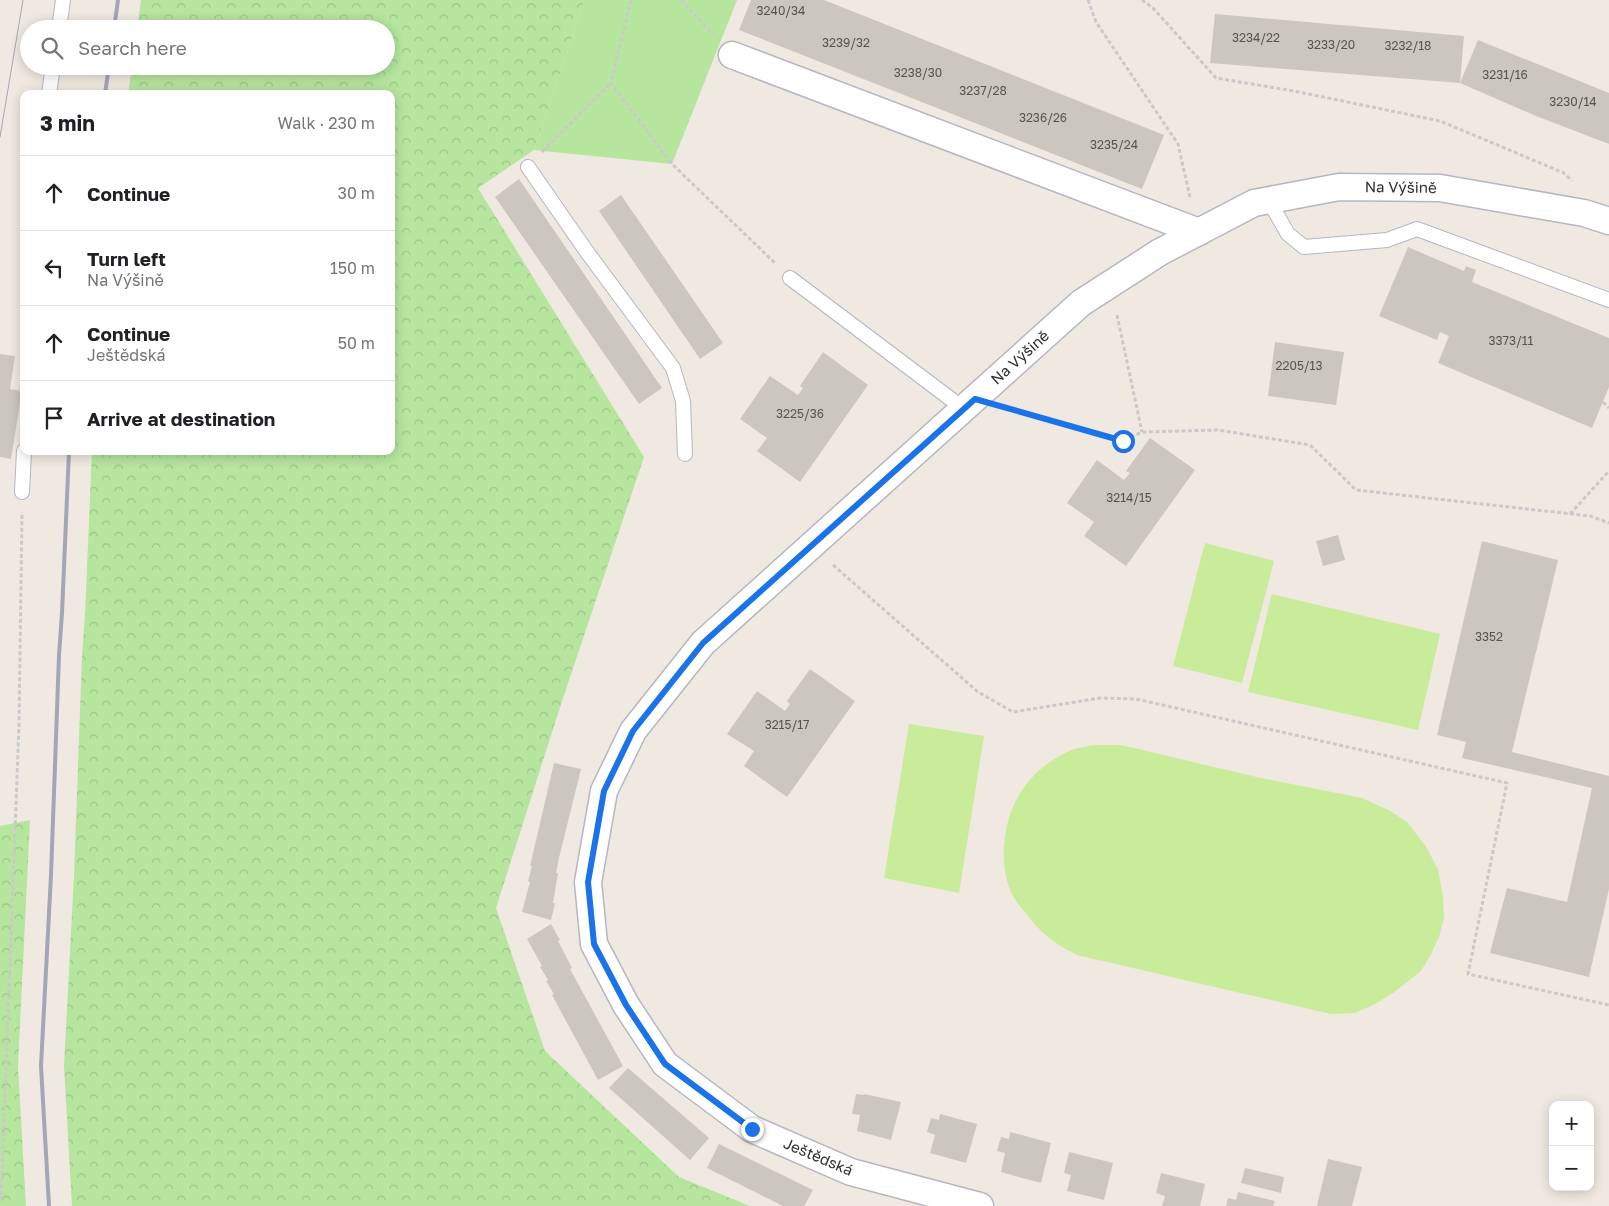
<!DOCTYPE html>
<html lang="en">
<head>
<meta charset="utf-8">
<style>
	:root { --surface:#fff; --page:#f6f6f6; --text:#202124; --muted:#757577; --line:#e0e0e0 }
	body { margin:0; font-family:"Golos Text",sans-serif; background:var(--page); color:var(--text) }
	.controls { position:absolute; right:15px; bottom:15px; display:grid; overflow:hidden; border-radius:10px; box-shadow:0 2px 12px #0003 }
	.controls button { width:45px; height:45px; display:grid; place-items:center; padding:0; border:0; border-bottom:1px solid var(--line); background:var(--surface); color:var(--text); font:25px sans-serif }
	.stop { position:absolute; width:15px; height:15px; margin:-11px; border:4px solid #1a73e8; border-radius:50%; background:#fff }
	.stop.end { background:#1a73e8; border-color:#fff; box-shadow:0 1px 5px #0008 }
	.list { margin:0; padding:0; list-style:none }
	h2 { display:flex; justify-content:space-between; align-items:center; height:65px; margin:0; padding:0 20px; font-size:21px }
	h2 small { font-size:16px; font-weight:400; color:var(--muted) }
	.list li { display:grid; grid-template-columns:32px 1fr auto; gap:15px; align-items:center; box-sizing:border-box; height:75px; padding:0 20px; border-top:1px solid var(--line) }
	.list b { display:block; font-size:19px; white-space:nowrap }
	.list p { margin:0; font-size:16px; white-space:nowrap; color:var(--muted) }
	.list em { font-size:16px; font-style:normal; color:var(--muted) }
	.icon { flex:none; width:28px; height:28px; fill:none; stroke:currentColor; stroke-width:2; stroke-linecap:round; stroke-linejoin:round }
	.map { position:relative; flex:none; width:1609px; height:1206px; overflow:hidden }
	.search { position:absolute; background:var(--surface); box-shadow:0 2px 12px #0003; left:20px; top:20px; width:375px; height:55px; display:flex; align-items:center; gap:12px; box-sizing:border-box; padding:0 18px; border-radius:28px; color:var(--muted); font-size:19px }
	.panel { position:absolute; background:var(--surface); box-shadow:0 2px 12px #0003; left:20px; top:90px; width:375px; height:365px; border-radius:10px }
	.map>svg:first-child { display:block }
	.forest { fill:url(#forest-crowns) }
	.park { fill:#b6e59e }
	.pitch { fill:#c9ec9a }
	.building { fill:#cbc7bf }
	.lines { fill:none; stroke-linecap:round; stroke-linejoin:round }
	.lane-casing { stroke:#b4b7c1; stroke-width:16 }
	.street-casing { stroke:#b4b7c1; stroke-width:29 }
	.path { stroke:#c9c9c9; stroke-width:3; stroke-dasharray:4 2.5; stroke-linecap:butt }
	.lane { stroke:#fff; stroke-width:14 }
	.street { stroke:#fff; stroke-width:26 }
	.tram { stroke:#a3a6b8; stroke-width:1 }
	.rail { stroke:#a3a6b8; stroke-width:4 }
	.route { stroke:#1a73e8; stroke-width:6 }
	.labels { text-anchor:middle; stroke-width:4; stroke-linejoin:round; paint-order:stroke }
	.number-label { font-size:12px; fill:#555452 }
	.street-label { font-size:15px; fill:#2e2e2e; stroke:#fff }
</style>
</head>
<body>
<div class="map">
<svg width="1609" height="1206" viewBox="0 0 1609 1206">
	<defs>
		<pattern id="forest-crowns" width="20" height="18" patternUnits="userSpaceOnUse" patternTransform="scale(1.25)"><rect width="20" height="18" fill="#b6e59e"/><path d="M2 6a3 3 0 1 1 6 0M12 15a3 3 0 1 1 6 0" fill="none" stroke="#9dc588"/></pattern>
	</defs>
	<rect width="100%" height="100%" fill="#efe9e1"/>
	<g class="forest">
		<polygon points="141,0 585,0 534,150 478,188 644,457 562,701 496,908 545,1051 679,1177 750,1206 72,1206 64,1066 74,876 82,656 85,615 92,451 391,451 391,94 128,94 132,66 386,66 386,29 137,29"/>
		<polygon points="30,820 18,1066 26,1206 0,1206 0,826"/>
	</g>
	<polygon class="park" points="585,0 737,0 672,164 534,150"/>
	<g class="pitch">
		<polygon points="1205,543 1274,561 1242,683 1173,666"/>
		<polygon points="1272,594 1440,634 1418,730 1248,692"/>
		<polygon points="909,724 984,736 959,893 884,878"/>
		<path d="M1096,745h25l140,33 101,20 28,13 17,11 18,23 13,24 5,28 1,21 -5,19 -9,19 -9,15 -28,22 -18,11 -20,9 -24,1 -254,-59c-23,-12 -37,-22 -52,-43 -4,-5 -9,-10 -12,-16 -9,-18 -11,-39 -8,-59 5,-41 30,-72 69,-88 7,-2 15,-3 22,-4z"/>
	</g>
	<g class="building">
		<polygon points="751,0 824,0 1164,135 1142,189 739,30"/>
		<polygon points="1215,14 1464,36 1460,83 1210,63"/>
		<polygon points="1478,40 1609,93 1609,144 1536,116 1460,83"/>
		<polygon points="519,179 662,388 639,404 495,197"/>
		<polygon points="621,195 723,343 700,359 599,211"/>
		<polygon points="1408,247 1464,271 1466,266 1476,270 1472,282 1609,338 1609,387 1592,428 1438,363 1449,336 1440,332 1437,340 1379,316"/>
		<polygon points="1275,342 1344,352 1336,405 1268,396"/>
		<polygon points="823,352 868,385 800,482 757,451 767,438 740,419 770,376 798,395 803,388 800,386"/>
		<polygon points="0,354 15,356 10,389 22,391 11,459 0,457"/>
		<polygon points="1150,438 1195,470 1126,566 1084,536 1094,522 1067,503 1097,460 1124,480 1130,473 1126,471"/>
		<polygon points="1338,535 1345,560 1323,566 1316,541"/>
		<polygon points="1482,541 1558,560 1512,752 1609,776 1609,889 1589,977 1490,953 1507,888 1567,902 1592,788 1462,758 1466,742 1437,735"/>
		<polygon points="810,669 855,701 787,797 744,766 754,751 727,734 757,691 785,711 790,704 787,701"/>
		<polygon points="554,763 581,769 559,858 556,873 558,873 553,903 555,903 551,920 522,912 530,882 528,881 532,866 530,866"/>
		<polygon points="551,924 560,940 558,941 572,968 570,969 623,1066 598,1080 552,995 554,994 546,981 548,980 540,967 542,966 527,939"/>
		<polygon points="628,1068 709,1138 690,1160 609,1088"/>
		<polygon points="856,1094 863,1095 864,1094 901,1102 891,1140 857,1131 860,1115 852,1114"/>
		<polygon points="940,1114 977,1124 966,1163 930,1153 935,1135 927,1132 931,1118 939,1120"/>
		<polygon points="1010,1132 1051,1143 1041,1183 1001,1172 1005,1153 997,1151 1001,1137 1009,1139"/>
		<polygon points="719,1144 813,1190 804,1206 783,1206 707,1168"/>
		<polygon points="1069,1152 1113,1163 1104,1200 1067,1191 1071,1175 1064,1173"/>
		<polygon points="1328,1159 1362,1167 1352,1206 1317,1206"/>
		<polygon points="1245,1168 1284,1177 1281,1193 1241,1183"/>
		<polygon points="1161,1173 1205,1184 1200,1206 1162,1206 1165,1196 1156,1193"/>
		<polygon points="1238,1192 1275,1201 1273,1206 1226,1206 1228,1198 1236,1200"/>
	</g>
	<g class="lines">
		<defs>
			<g id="lane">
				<polyline points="59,29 63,0"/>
				<polyline points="49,94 53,66"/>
				<polyline points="528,167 587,252 673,368 683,401 685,454"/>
				<polyline points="1269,201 1288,234 1304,247 1387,240 1417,229 1609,300"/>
				<polyline points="790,278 964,409"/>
				<polyline points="22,492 24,451"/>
			</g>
			<g id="street">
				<polyline points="732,55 1199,232"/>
				<path id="s1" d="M980,1206l-129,-34 -99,-43 -87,-65 -39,-59 -32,-61 -6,-62 16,-91 29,-60 70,-88 378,-340 79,-51 94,-49 85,-16 101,1 144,25 25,8"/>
			</g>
		</defs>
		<use href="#lane" class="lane-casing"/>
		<use href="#street" class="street-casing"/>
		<g class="path">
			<polyline points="631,0 611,83 672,164 775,263"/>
			<polyline points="681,0 713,34"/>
			<polyline points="1088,0 1096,22 1178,144 1190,197"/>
			<polyline points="1142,0 1153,8 1216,78 1294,91 1440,121 1564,173 1572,181"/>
			<polyline points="542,152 611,83"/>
			<polyline points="1117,315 1142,432"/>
			<polyline points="1603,402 1609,408"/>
			<polyline points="1006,408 1123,441 1142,432 1218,430 1310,445 1356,490 1590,516 1609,523"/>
			<polyline points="1570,514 1609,471"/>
			<polyline points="833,565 978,692 1013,712 1100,698 1136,699 1507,783 1468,974 1609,1005"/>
			<polyline points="1,1201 19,725 22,512"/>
		</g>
		<use href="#lane" class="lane"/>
		<use href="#street" class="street"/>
		<polyline class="tram" points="0,137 23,0"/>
		<g class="rail">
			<polyline points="114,29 118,0"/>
			<polyline points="105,94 109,66"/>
			<polyline points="49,1206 41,1066 51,875 59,655 62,613 69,451"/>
		</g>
	</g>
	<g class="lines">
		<polyline class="route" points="752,1129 665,1064 626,1005 594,944 588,882 604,791 633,731 703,643 975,399 1123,441"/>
	</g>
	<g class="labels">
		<g class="number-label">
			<text x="781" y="15">3240/34</text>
			<text x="1256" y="42">3234/22</text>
			<text x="846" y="47">3239/32</text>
			<text x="1331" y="49">3233/20</text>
			<text x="1408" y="50">3232/18</text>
			<text x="918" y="77">3238/30</text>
			<text x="1505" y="79">3231/16</text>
			<text x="983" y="95">3237/28</text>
			<text x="1573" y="106">3230/14</text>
			<text x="1043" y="122">3236/26</text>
			<text x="1114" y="149">3235/24</text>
			<text x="1511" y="345">3373/11</text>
			<text x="1299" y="370">2205/13</text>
			<text x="800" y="418">3225/36</text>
			<text x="1129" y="502">3214/15</text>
			<text x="1489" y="641">3352</text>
			<text x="787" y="729">3215/17</text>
		</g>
		<g class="street-label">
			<text dy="5" stroke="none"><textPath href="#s1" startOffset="1680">Na Výšině</textPath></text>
			<text dy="5" stroke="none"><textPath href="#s1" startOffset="1250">Na Výšině</textPath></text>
			<text transform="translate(818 1157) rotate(23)" y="5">Ještědská</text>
		</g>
	</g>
</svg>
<div class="controls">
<button>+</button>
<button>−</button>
</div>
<div class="stop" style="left:1123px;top:441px"></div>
<div class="stop end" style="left:752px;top:1129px"></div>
<div class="search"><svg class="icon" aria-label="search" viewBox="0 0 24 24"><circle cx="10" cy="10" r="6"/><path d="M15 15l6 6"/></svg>Search here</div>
<section class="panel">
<h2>3 min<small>Walk · 230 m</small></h2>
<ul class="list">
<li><svg class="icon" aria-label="ahead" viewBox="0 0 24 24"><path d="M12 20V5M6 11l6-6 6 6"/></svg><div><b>Continue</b></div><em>30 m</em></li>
<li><svg class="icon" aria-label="left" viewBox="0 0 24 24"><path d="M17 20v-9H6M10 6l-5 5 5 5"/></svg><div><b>Turn left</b><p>Na Výšině</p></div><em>150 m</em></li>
<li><svg class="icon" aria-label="ahead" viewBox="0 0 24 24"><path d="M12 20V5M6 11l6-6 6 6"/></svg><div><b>Continue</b><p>Ještědská</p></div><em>50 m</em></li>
<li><svg class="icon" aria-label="arrive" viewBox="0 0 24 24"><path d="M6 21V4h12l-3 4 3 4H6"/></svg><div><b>Arrive at destination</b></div></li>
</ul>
</section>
</div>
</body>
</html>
